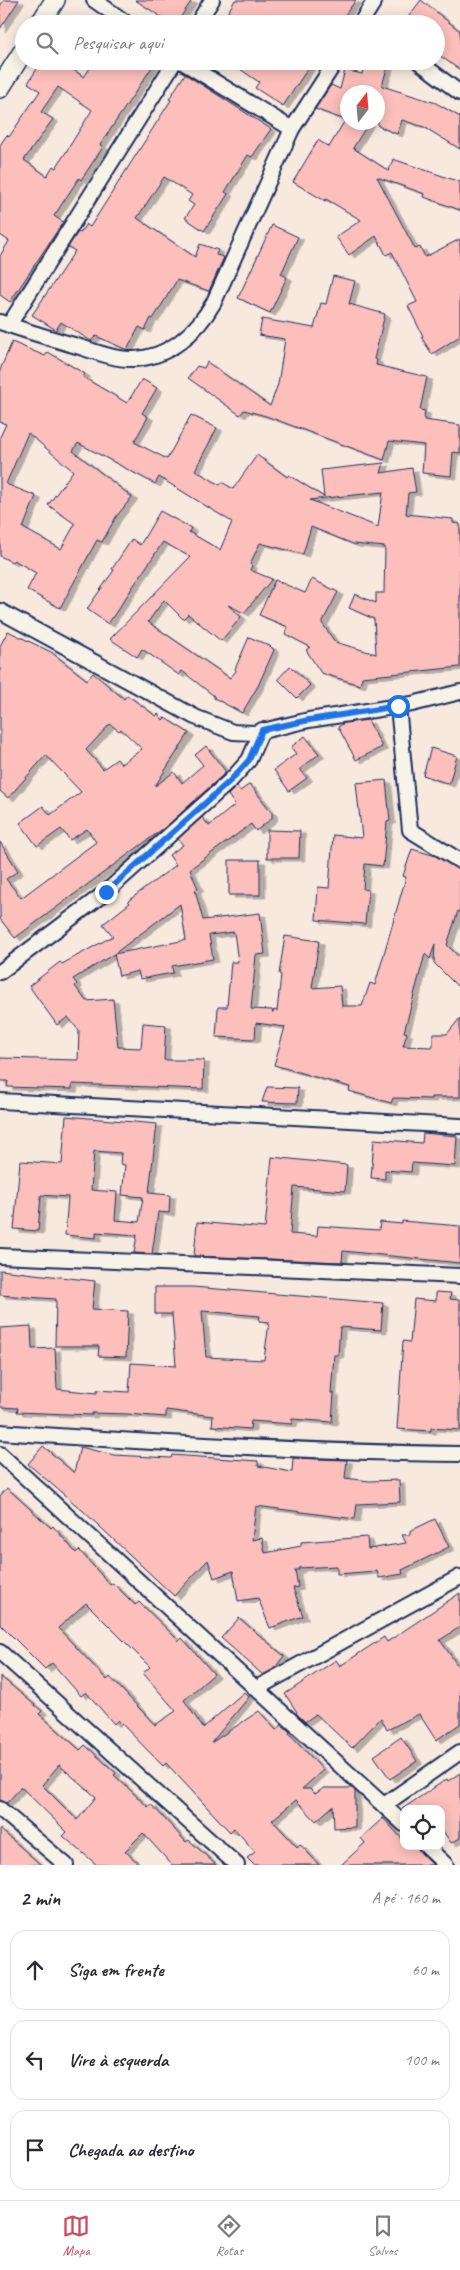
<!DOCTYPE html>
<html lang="pt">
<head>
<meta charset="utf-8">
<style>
	:root { --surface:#fff; --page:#f2f2f3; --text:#2b2b33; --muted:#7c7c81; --line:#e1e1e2; --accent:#d1495b }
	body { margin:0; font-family:Caveat,sans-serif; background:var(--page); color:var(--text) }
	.controls { position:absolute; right:15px; bottom:15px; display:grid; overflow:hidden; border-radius:10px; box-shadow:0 2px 12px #0003 }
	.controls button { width:45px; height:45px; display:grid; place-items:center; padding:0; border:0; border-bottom:1px solid var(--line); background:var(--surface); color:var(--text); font:25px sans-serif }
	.compass { position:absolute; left:340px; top:85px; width:45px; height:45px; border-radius:50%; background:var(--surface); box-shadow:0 2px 12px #0003; rotate:16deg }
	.stop { position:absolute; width:15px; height:15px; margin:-11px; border:4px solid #1a73e8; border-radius:50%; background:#fff }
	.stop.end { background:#1a73e8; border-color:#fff; box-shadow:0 1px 5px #0008 }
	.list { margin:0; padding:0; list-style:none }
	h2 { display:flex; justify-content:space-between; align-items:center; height:65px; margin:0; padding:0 20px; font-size:21px }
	h2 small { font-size:16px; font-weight:400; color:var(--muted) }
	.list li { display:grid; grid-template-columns:32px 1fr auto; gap:15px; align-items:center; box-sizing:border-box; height:80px; margin:0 10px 10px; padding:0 10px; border:1px solid var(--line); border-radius:15px }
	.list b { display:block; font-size:19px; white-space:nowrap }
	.list em { font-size:16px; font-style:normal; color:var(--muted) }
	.icon { flex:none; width:28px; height:28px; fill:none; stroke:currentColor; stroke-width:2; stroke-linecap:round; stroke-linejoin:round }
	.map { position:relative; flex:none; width:460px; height:1865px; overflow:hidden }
	.search { position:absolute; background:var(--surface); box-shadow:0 2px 12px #0003; left:15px; right:15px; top:15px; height:55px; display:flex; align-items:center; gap:12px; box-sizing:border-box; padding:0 18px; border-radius:28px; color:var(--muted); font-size:19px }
	.sheet { height:335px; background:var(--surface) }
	nav { display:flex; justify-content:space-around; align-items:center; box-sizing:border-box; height:70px; border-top:1px solid var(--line); background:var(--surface); font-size:14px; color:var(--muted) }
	nav a { display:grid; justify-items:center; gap:2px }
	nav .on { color:var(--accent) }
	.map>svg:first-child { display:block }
	.building { fill:#fcbfbb; stroke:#1b2f5e; fill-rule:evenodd; filter:url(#shadow) }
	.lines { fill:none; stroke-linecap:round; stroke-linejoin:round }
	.minor-casing { stroke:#1b2f5e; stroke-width:18 }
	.secondary-casing { stroke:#1b2f5e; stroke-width:22 }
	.minor { stroke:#f7f3e8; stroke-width:14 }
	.secondary { stroke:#f7f3e8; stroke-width:19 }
	.route { stroke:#1a73e8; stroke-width:6 }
</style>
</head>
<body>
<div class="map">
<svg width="460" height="1865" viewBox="0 0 460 1865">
	<defs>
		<filter id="shadow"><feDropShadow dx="5.5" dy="3" stdDeviation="0" flood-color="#0004"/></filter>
	</defs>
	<rect width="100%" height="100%" fill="#f8e9df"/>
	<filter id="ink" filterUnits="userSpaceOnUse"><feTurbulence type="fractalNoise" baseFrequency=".02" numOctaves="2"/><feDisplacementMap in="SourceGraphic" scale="10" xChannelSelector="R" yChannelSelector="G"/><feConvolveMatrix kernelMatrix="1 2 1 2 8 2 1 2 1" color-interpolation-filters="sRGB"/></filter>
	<g filter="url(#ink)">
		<g class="building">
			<polygon points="4,0 19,0 0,29 0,6"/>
			<polygon points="135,0 192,0 176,24 172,24"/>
			<polygon points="235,0 356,0 338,24 221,24"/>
			<polygon points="421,0 460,31 460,70 436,53 436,24 403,24"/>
			<path d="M42,61h18l24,16 11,-16h61l-56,84 3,2 -22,33 -2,-2 -25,38 9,6 -53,80 -10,-7v-39l9,-15 -9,-6v-90l7,-10 2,2 31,-46 -12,-8zM58,87l34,23 -36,58 -3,-2 -6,10 -23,-16 29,-41 -12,-7z"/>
			<polygon points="228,61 313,61 283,106 255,88 259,82"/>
			<polygon points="365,61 389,61 382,86 436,103 460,117 460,149 424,127 402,120 397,134 378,126 378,92 348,92 348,121 315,109 331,85 340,89 345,70 362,74"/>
			<polygon points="185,74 271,129 252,157 248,155 225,192 228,194 204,231 185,218 194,205 188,201 192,195 164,177 137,218 195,257 200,244 218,250 216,255 224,257 209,291 177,280 153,319 151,318 145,330 139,327 127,350 96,336 91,341 61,322 56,330 32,315 75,251 68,247 78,232 80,233 86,224 90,227 171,100 169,99"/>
			<polygon points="344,122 369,122 353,148 389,171 393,159 460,182 460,210 424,197 425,194 377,177 415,249 420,247 425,257 460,239 460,336 432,354 421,337 423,336 408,306 417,302 392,252 386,255 376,236 349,255 336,237 361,220 326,199 325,201 293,182 318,140 329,147"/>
			<polygon points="272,225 298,237 281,274 287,277 270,313 238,298"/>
			<polygon points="333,276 355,281 349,304 385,314 374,359 377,360 376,365 427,377 420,410 425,411 424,420 460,425 460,453 453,452 451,476 422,473 424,445 389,441 384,460 266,416 244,410 240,415 188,378 197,366 204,368 207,362 270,406 278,384 285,339 259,335 262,319 314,328 321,303 326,304"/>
			<path d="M12,342l33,14 3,-4 37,22 -2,3 44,26 15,-24 15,9 -15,25 6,4 -14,25 33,17 24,-44 26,13 -22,42 25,15 2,-3 11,7 24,-34 30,22 2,-2 35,22 -3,-27 63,-7 -3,10 31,-5 4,24 -8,1 -2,21 47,5v4l7,1v143l-98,10 -2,8 -39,-12 -15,-23 4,-3 -25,-13 3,-7 -29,-12 16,-35 30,13 7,-14 26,13 -16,31 13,19 41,12 -2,-35 -25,-11 6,-14 21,9v-10h8l1,-46 -32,-3 -42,-17 -8,27 -43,-11 -10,21 2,2 -2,4 22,9 -28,34 -16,-8 13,12 -20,24 -33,-27 -5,5 -19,-19 -16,22 82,56 6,-7 -1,-2 14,-32 21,9 4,4 -16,36 -16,27 -28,-15v-2l-32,-25 -3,4 -37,-26 -5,8 -27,-18 80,-82 -27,-15 -55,82 -21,-15 27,-39 -2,-1 20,-30 8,6 20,-34 31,17 -2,4 31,18 12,-28 -73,-45 -4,7 -77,-41 -5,8 59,46 -16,20 -14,25 -5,-2 -37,68 -33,-18 9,-17 -22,-13 -2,2 -12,-6v-119l6,-13 -6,-2v-52zM28,433l45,38 -25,34 27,19 -14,25 -38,-21 13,-32 -30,-12zM383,492l-5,35 -68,-27 16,-2z"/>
			<path d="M8,631l43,21 36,28 6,-7 31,26 3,-4 29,21 2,-2 5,6 2,-2 24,15 -34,53 19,-14 8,11 21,-18 -8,-10 11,-9 20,26 -58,53 -153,113 -15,-19v-77l18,29 -12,8 15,19 75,-56 -9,-13 -17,11 -9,-11 -24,17 -17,-23 23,-17 7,9 31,-23 -35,-37 -38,43 -8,-7v-145zM110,724l9,7 2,-2 21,20 -21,15 -4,-5 -14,10 -17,-19z"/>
			<polygon points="290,666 310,685 297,698 278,679"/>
			<polygon points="368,720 382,747 356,760 338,727 344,723"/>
			<polygon points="305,736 319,754 300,769 307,778 289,791 274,770 296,754 291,747"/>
			<polygon points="431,748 457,756 449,784 423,775"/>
			<polygon points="386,780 390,821 387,822 383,866 365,864 363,889 368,890 365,924 316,920 318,887 329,888 333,835 362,838 356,783"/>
			<path d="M250,784l22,29v5l-16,13 -5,-7 -61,45 8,20 -3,1 8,30 57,-7 5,41 -9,1 -5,54 21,1 1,3 1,-3 3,1 4,-36 -2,-1 6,-38 34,5 -7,47 28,-2 2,20h20l8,-23 5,2 31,-108 -3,-1 9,-27 24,7 24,14v42l-2,-1 -11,34 13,13v31l-26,-26 1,-19 -5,15 -5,-5 -21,78 3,1 -4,13 30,1v-13h14l13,-16v79h-29v2l-38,-1 -2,5 -42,-12 1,-4 -76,-22 11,-38 -29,-4 -1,16 -39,-2 2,-30h9l4,-45h7l-4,-30 -25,3 4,24 -41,7 1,7 -33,6 -2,-8 -19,5 -5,-22 -41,25 4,5 -2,2 11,15 27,-2 5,48 23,1 2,-25 23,2 -2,35h40l-1,29 -131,-5v5l-65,-2 1,-6h-8v-23l78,2 1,-29 -11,-14 -11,8 -28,-39 31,-24 2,2 51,-28 -10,-12 27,-21 -2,-2 48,-36 -7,-10 14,-10 -5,-6 24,-22 7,9 26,-21 -7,-10 9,-9 3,5zM180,904l6,36 -72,14z"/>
			<polygon points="267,830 300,831 299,858 267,858"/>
			<rect x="229" y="860" width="31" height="35"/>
			<polygon points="267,1087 298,1088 297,1103 262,1102"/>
			<path d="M66,1116l91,8 -8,69 21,2 -1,18 -11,-1 -6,42 -18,-1 3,-18 -41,-3v6l-31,-3 3,-38 -27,-2 -3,36 -24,-2 6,-68 42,3zM94,1151l27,2 -1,11 5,1 -3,30 21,2 -4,25 -24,-2 2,-28 -26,-2z"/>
			<polygon points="423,1133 457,1136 455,1166 412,1163 411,1172 385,1170 385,1179 371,1178 374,1139 422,1143"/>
			<polygon points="272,1157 347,1165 345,1191 294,1187 290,1234 317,1236 318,1226 379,1230 380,1222 402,1224 402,1221 460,1226 460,1263 343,1251 342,1262 194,1256 197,1222 265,1228"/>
			<polygon points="0,1270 95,1281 92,1309 128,1311 126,1357 98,1356 99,1346 55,1346 56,1299 0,1295"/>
			<path d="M155,1287h38l190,16 -2,27 -41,-3 -2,28h-4l-3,38h3l-2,29 -40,-3v5l-41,-3 -1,8 -38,-3 1,-10 -47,-6v7l-39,-3 -35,-1v2l-75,-3 1,-4 -18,-1v-79l31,-2 1,23 23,-1 2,41 40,4v-3l32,2 2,-29 45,3 -4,-52h-17zM202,1311l58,5 -1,5 10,1 -5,38 -58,-3z"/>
			<polygon points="436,1292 451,1293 450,1299 460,1300 460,1430 431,1428 431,1431 397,1429 403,1341 410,1342 414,1299 436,1301"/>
			<polygon points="43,1446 74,1473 80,1447 114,1455 171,1458 172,1455 258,1461 258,1466 292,1472 293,1458 347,1460 345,1478 369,1481 399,1480 400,1502 357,1504 355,1519 256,1506 252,1540 262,1538 265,1553 301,1546 301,1542 367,1537 368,1549 406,1543 402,1535 410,1535 410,1531 435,1519 449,1547 402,1570 403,1574 379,1578 377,1571 337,1574 337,1566 299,1568 299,1570 295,1570 298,1587 293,1588 303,1616 270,1628 258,1598 238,1601 233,1571 214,1578 208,1560 174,1596 82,1510 28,1464"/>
			<path d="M7,1488l44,40 2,-2 23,27 3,-3 31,35 3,-2 22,22 4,-3 40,39 3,-3 32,36 -30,26 19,28 41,-36 5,5 -38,46 48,-32 17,19 6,-5 8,7 -1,1 34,37 -21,19h8l5,5 9,-6h28l3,3v36l-21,1 -1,-22 -17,15 -20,-21 -24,20 25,27 3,-3 19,21h-65l-7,-7 8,-6 -21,-24 -4,4 -64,-69 -3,3 -45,-46 -4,4 -28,-32 -5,4 -29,-33 -7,6 -45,-45v-128zM86,1603l64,64 -7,6 33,38 -21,14 -45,-48 -3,3 -49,-52z"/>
			<polygon points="460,1593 460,1627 440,1640 460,1669 460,1724 436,1740 419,1714 387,1730 381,1718 352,1748 316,1714 305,1722 296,1713 297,1712 285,1694 336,1660 340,1666 384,1637 387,1642"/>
			<polygon points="239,1618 284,1656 274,1669 263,1675 221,1638"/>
			<path d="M0,1676l42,35 -3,3 41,36 5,-5 31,28 -2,2 34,32 3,-3 35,38 3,-2 27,25h-44l-29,-32 -18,18 15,14h-43l-34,-29 4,-4 -46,-45 -14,16 -7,-3zM59,1765l37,32 -19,23 -35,-35z"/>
			<polygon points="401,1737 417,1761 390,1779 374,1756"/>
			<polygon points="460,1773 460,1838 451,1843 441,1828 441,1809 402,1809 447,1779 448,1781"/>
			<polygon points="383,1818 404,1841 404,1846 417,1846 420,1852 433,1865 341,1865 365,1843 361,1838"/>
			<polygon points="0,1829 41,1865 0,1865"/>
		</g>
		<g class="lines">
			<defs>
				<g id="minor">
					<polyline points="94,0 128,24"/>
					<polyline points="197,24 212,0"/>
					<polyline points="360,24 375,0"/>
					<polyline points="181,61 292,129"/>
					<polyline points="418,61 460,93"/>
					<path d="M0,322c23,8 46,15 70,22 18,5 44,16 63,15 36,-1 64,-27 81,-57l78,-173 44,-68"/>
					<polyline points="9,325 175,61"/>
					<polyline points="0,611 195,717 233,732 254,733 309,720 412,704 460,692"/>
					<polyline points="398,706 410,830 460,861"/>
					<polyline points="0,972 106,892 231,780 249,760 262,730"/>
					<polyline points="0,1101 460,1126"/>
					<polyline points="0,1256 460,1276"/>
					<path d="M0,1432c153,11 306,20 460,22"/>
					<polyline points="0,1454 404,1824"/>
					<polyline points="0,1652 237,1865"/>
					<polyline points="255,1689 460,1577"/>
					<polyline points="384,1805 460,1752"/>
					<polyline points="0,1809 66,1865"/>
					<polyline points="426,1846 446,1865"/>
				</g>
				<g id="secondary">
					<polyline points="40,24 55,0"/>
					<polyline points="0,88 24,50"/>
				</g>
			</defs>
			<use href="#minor" class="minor-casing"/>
			<use href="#secondary" class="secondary-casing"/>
			<use href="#minor" class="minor"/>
			<use href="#secondary" class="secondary"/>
		</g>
	</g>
	<g class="lines" filter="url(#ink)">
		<polyline class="route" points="106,892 231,780 249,760 262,730 309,720 398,706"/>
	</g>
</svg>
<div class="controls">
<button><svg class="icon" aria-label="locate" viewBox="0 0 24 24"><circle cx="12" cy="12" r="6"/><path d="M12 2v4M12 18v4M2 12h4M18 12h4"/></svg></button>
</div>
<svg class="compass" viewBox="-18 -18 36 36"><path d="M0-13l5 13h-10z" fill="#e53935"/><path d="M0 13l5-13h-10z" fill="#7c7c81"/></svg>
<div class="stop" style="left:398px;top:706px"></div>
<div class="stop end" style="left:106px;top:892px"></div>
<div class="search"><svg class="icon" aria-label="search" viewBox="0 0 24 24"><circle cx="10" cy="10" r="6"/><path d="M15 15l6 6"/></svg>Pesquisar aqui</div>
</div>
<section class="sheet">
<h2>2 min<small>A pé · 160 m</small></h2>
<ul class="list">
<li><svg class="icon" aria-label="ahead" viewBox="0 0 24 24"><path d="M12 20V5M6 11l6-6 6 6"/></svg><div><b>Siga em frente</b></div><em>60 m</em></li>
<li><svg class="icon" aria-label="left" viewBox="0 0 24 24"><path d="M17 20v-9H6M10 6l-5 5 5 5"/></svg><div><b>Vire à esquerda</b></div><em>100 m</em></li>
<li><svg class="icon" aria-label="arrive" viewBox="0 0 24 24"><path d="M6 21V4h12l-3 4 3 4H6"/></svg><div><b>Chegada ao destino</b></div></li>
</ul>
</section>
<nav>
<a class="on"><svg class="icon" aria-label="map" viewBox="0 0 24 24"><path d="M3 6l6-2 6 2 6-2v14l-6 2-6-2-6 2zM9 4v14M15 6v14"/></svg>Mapa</a>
<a><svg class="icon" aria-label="directions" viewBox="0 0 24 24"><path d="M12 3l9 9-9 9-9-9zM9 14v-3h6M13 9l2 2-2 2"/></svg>Rotas</a>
<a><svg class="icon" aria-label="saved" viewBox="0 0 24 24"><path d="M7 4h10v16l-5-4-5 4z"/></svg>Salvos</a>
</nav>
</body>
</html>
